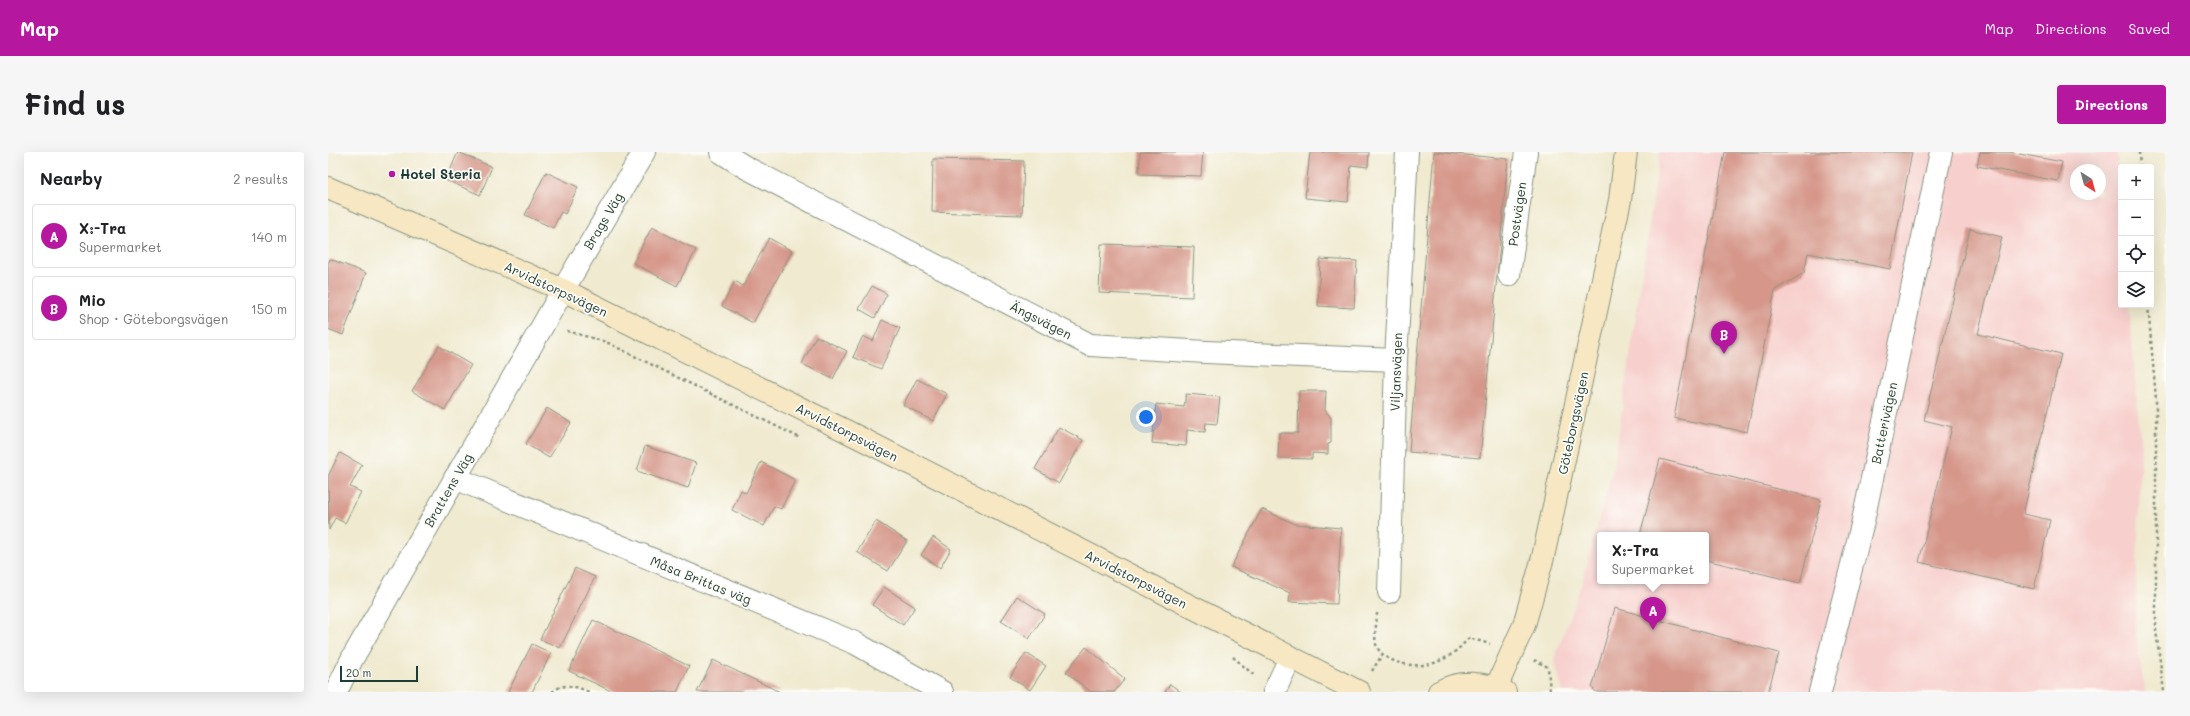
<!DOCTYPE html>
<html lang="en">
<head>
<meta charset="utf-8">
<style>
	:root { --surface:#fff; --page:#f6f6f6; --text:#202124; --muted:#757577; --line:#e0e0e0; --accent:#b5179e }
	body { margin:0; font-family:Mali,sans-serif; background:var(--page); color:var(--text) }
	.controls { position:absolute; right:12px; top:12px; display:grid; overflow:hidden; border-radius:4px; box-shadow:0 4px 16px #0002 }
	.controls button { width:36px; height:36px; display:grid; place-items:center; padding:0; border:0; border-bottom:1px solid var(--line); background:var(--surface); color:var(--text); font:20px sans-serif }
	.compass { position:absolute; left:1742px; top:12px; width:36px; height:36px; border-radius:50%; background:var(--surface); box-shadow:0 4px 16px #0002; rotate:144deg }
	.scale { position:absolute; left:12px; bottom:10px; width:78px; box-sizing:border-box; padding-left:4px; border:2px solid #1f3d34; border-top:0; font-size:11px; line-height:14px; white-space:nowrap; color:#1f3d34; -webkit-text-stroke:3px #fdfcf7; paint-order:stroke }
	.you { position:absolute; left:818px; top:265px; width:14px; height:14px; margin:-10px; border:3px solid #fff; border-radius:50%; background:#1a73e8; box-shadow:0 0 0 6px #1a73e833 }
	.badge { display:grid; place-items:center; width:26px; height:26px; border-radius:50%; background:var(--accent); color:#fff; font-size:13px; font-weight:700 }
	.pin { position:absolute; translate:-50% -33px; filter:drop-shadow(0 1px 2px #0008) }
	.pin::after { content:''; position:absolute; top:21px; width:14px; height:12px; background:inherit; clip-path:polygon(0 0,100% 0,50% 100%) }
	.popup { position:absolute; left:1269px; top:380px; width:112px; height:52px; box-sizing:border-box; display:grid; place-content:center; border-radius:4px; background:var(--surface); filter:drop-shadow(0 1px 3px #0005); font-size:13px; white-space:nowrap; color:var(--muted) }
	.popup b { font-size:15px; color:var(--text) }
	.popup::after { content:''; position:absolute; left:50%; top:100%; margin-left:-8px; border:8px solid transparent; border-top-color:var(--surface) }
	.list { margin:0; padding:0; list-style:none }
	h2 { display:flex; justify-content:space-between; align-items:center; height:52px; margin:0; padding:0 16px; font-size:17px }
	h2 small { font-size:13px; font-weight:400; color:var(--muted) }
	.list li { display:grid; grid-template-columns:26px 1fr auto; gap:12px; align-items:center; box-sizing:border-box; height:64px; margin:0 8px 8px; padding:0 8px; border:1px solid var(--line); border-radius:4px }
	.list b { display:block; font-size:15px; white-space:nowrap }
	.list p { margin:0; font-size:13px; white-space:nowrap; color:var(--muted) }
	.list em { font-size:13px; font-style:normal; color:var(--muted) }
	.icon { flex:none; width:22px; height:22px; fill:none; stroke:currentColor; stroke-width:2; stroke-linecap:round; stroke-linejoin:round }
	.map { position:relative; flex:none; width:1838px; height:540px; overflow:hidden; border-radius:4px }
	header { display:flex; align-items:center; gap:24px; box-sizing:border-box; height:56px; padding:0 20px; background:var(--accent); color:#fff }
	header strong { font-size:19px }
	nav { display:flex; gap:22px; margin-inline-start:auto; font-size:14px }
	.intro { display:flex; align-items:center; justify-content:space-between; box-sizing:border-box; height:96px; padding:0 24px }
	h1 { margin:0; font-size:28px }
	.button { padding:10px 18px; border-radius:4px; background:var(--accent); color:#fff; font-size:14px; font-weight:700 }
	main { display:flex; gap:24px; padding:0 24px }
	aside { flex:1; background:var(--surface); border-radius:4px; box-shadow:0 4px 16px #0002 }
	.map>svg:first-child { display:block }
	.built { fill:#f7d0cd; fill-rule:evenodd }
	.building { fill:#d6978a }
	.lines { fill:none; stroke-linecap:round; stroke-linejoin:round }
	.street-casing { stroke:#889482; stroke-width:24 }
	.secondary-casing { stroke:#889482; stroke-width:24 }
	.path { stroke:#889482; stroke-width:2.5; stroke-dasharray:3 3; stroke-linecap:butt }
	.street { stroke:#fff; stroke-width:22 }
	.secondary { stroke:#f7e8c3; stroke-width:22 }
	.poi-dot { fill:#b5179e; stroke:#fdfcf7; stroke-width:1.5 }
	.labels { text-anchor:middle; stroke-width:3.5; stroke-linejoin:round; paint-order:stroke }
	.poi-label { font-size:13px; font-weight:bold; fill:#1f3d34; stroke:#fdfcf7; text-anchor:start }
	.street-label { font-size:13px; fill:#1f3d34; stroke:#fdfcf7 }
</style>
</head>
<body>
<header>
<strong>Map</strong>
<nav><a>Map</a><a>Directions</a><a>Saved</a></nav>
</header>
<div class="intro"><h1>Find us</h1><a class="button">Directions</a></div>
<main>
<aside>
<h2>Nearby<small>2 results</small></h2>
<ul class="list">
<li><span class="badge">A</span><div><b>X:-Tra</b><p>Supermarket</p></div><em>140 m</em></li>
<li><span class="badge">B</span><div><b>Mio</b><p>Shop · Göteborgsvägen</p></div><em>150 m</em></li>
</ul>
</aside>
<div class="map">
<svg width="1838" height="540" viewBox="0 0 1838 540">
	<rect width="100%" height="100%" fill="#fdfcf7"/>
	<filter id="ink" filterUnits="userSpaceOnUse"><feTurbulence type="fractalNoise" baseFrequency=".025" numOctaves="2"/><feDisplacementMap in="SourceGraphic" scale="8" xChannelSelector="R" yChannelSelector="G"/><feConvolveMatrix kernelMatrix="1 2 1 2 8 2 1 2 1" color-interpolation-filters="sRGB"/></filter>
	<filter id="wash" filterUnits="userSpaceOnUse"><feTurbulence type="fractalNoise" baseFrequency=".012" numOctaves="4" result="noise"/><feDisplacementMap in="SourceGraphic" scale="16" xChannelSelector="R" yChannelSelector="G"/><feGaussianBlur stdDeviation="0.9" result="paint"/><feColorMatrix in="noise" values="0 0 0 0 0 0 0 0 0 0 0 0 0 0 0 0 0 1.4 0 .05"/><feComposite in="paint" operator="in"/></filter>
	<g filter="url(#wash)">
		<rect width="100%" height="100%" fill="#f0ead0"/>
		<path class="built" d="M1332,0l457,1 4,51v101h8l12,144 -6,181 10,62h-582l-9,-33 28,-76 32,-119zM1748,18h24v24h-24zM1272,383h106v46h-106z"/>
		<g id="blocks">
			<g class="building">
				<polygon points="130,0 164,15 152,43 118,28"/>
				<polygon points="812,0 875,0 873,24 811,22"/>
				<polygon points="982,0 1041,0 1040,15 1023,13 1020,50 977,46"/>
				<polygon points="1106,0 1180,7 1152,306 1081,300"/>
				<polygon points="1397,0 1584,0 1562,117 1480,101 1476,121 1447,138 1419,280 1346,266"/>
				<polygon points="1652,0 1681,0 1734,10 1730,29 1649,14"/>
				<polygon points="605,7 696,9 694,63 604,60"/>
				<polygon points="218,20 250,35 237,62 233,60 225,76 197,63"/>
				<polygon points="324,75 368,98 349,134 305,111"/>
				<polygon points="1642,77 1674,85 1650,182 1733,202 1695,362 1722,368 1706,437 1591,410 1624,275 1596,268"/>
				<polygon points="441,86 464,99 425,171 394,154 407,129 415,134"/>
				<polygon points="773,92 866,95 864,145 771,141"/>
				<polygon points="2,107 38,121 15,183 0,177 0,112"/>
				<polygon points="992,107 1029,109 1026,156 990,154"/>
				<polygon points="544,134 559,142 547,166 531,157"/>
				<polygon points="554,168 572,176 553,217 525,205 535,184 545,189"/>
				<polygon points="488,184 519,199 505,227 474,212"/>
				<polygon points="111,194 143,213 117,258 84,239"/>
				<polygon points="589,227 619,242 605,269 575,253"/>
				<polygon points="971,239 998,239 997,258 1003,266 1003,291 1000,292 1000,302 984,301 984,307 950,306 951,281 970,281"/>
				<polygon points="858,242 892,245 889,272 878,271 877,280 859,278 858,294 824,291 828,252 856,255"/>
				<polygon points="219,256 243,271 221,306 198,292"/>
				<polygon points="731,275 755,288 731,331 707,317"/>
				<polygon points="317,294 368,311 360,336 309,319"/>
				<polygon points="12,301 34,313 22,335 33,340 17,371 7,366 1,378 0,324"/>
				<polygon points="1332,307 1493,348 1472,431 1378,408 1378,383 1312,383"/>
				<polygon points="433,310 467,328 453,357 446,354 436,374 404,358 413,338 418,341"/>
				<polygon points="934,357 967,372 1013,376 1009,452 961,450 962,441 903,415"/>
				<polygon points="548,369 579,389 560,419 529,400"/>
				<polygon points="605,385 623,397 612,416 593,403"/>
				<polygon points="247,416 267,425 232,496 212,487"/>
				<polygon points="556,435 587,455 575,473 544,453"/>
				<polygon points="689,444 717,462 701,487 673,469"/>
				<polygon points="1287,456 1451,501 1440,540 1268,540 1264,536"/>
				<polygon points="265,468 361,514 349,540 285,540 241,519"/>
				<polygon points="204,492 223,501 204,540 180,540"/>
				<polygon points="758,495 797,527 786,540 763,540 738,520"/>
				<polygon points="698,501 718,514 702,538 682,525"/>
				<polygon points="385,508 452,540 369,540"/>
				<polygon points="842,532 853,540 837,540"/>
			</g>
		</g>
	</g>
	<g filter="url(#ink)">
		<use href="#blocks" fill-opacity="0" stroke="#889482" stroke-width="1"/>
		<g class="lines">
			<defs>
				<g id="street">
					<polyline points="393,0 417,15 762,193 878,200 1068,208"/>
					<polyline points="1181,123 1198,0"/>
					<polyline points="127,326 527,491 614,540"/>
					<polyline points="1061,440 1068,208 1079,0"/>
					<polyline points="8,540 24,507 235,138 316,0"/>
					<polyline points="946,540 962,506"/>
					<polyline points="1492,540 1535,369 1613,0"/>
				</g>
				<g id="secondary">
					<polyline points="0,36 235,138 538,289 1031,540"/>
					<polyline points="1168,536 1196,473 1215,405 1292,48 1298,0"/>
					<path d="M1111,540c20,-12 45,-10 66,0"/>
				</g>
			</defs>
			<use href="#street" class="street-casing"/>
			<use href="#secondary" class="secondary-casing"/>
			<g class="path">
				<polyline points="1811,0 1812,15"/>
				<polyline points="1820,153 1828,247 1828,478 1836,540"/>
				<polyline points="239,179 278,190 472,286"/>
				<path d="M1049,461c0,9 -4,26 0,34 9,18 43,22 60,15 13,-5 23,-14 32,-24l21,6"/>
				<polyline points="905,505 927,524"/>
				<polyline points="1206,508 1220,515 1222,540"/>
				<polyline points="1044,519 1054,503"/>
				<path d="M224,540c13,-10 23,-6 37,0"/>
			</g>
			<use href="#street" class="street"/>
			<use href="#secondary" class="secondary"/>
		</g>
	</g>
	<circle class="poi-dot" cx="64" cy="22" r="4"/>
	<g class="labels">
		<g class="poi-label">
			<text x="72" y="27">Hotel Steria</text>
		</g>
		<g class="street-label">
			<text transform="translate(1189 62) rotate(-82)" y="5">Postvägen</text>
			<text transform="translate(275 69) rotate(-59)" y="5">Brags Väg</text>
			<text transform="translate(228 137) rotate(25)" y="5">Arvidstorpsvägen</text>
			<text transform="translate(713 168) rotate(27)" y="5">Ängsvägen</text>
			<text transform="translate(1068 220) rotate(-88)" y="5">Viljansvägen</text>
			<text transform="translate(1245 271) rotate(-78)" y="5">Göteborgsvägen</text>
			<text transform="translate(1556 271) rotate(-78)" y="5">Batterivägen</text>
			<text transform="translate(519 280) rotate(27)" y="5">Arvidstorpsvägen</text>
			<text transform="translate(120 338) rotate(-60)" y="5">Brattens Väg</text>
			<text transform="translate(808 427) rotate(27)" y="5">Arvidstorpsvägen</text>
			<text transform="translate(373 428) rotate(22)" y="5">Måsa Brittas väg</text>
		</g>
	</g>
</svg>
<div class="controls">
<button>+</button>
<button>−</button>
<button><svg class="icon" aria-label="locate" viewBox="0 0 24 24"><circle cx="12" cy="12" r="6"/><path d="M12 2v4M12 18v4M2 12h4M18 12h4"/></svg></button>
<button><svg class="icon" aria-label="layers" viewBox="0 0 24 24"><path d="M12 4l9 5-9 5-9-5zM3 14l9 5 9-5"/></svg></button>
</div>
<svg class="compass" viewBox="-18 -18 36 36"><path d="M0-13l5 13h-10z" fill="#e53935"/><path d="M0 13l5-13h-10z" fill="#757577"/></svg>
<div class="scale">20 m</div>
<div class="you"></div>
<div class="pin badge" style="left:1325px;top:478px">A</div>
<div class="popup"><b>X:-Tra</b>Supermarket</div>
<div class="pin badge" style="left:1396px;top:202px">B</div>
</div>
</main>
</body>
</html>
